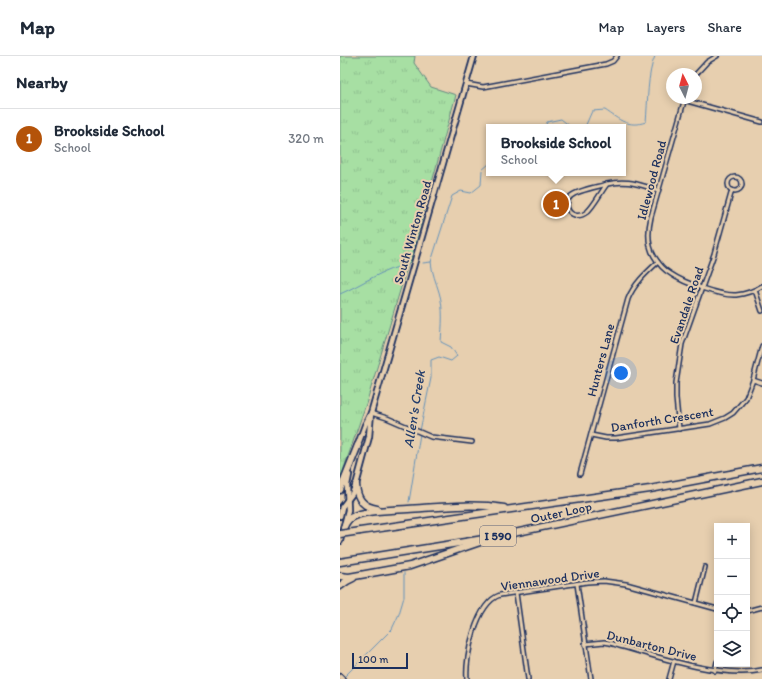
<!DOCTYPE html>
<html lang="en">
<head>
<meta charset="utf-8">
<style>
	:root { --surface:#fff; --page:#f6f6f7; --text:#1f2937; --muted:#747a83; --line:#e0e1e3; --accent:#b45309 }
	body { margin:0; font-family:Itim,sans-serif; background:var(--page); color:var(--text) }
	.controls { position:absolute; right:12px; bottom:12px; display:grid; overflow:hidden; border-radius:0px; box-shadow:0 2px 10px #0003 }
	.controls button { width:36px; height:36px; display:grid; place-items:center; padding:0; border:0; border-bottom:1px solid var(--line); background:var(--surface); color:var(--text); font:20px sans-serif }
	.compass { position:absolute; left:326px; top:12px; width:36px; height:36px; border-radius:50%; background:var(--surface); box-shadow:0 2px 10px #0003; rotate:354deg }
	.scale { position:absolute; left:12px; bottom:10px; width:56px; box-sizing:border-box; padding-left:4px; border:2px solid #1b2f5e; border-top:0; font-size:11px; line-height:14px; white-space:nowrap; color:#1b2f5e; -webkit-text-stroke:3px #e7cfaf; paint-order:stroke }
	.you { position:absolute; left:281px; top:317px; width:14px; height:14px; margin:-10px; border:3px solid #fff; border-radius:50%; background:#1a73e8; box-shadow:0 0 0 6px #1a73e833 }
	.badge { display:grid; place-items:center; width:26px; height:26px; border-radius:50%; background:var(--accent); color:#fff; font-size:13px; font-weight:700 }
	.pin { position:absolute; translate:-50% -50%; border:2px solid #fff; box-shadow:0 1px 4px #0006 }
	.popup { position:absolute; left:146px; top:68px; width:140px; height:52px; box-sizing:border-box; display:grid; place-content:center; border-radius:0px; background:var(--surface); filter:drop-shadow(0 1px 3px #0005); font-size:13px; white-space:nowrap; color:var(--muted) }
	.popup b { font-size:15px; color:var(--text) }
	.popup::after { content:''; position:absolute; left:50%; top:100%; margin-left:-8px; border:8px solid transparent; border-top-color:var(--surface) }
	.list { margin:0; padding:0; list-style:none }
	h2 { display:flex; justify-content:space-between; align-items:center; height:52px; margin:0; padding:0 16px; font-size:17px }
	h2 small { font-size:13px; font-weight:400; color:var(--muted) }
	.list li { display:grid; grid-template-columns:26px 1fr auto; gap:12px; align-items:center; box-sizing:border-box; height:60px; padding:0 16px; border-top:1px solid var(--line) }
	.list b { display:block; font-size:15px; white-space:nowrap }
	.list p { margin:0; font-size:13px; white-space:nowrap; color:var(--muted) }
	.list em { font-size:13px; font-style:normal; color:var(--muted) }
	.icon { flex:none; width:22px; height:22px; fill:none; stroke:currentColor; stroke-width:2; stroke-linecap:round; stroke-linejoin:round }
	.map { position:relative; flex:none; width:422px; height:623px; overflow:hidden }
	header { display:flex; align-items:center; gap:24px; box-sizing:border-box; height:56px; padding:0 20px; background:var(--surface); border-bottom:1px solid var(--line) }
	header strong { font-size:19px }
	nav { display:flex; gap:22px; margin-inline-start:auto; font-size:14px }
	main { display:flex }
	aside { flex:1; background:var(--surface) }
	.map>svg:first-child { display:block }
	.grass { fill:url(#grass-tufts); stroke:#618780 }
	.lines { fill:none; stroke-linecap:round; stroke-linejoin:round }
	.stream { stroke:#6592ba; stroke-width:1 }
	.street-casing { stroke:#1b2f5e; stroke-width:6 }
	.secondary-casing { stroke:#1b2f5e; stroke-width:8 }
	.highway-casing { stroke:#1b2f5e; stroke-width:9 }
	.street { stroke:#e7cfaf; stroke-width:3 }
	.secondary { stroke:#e7cfaf; stroke-width:4.5 }
	.highway { stroke:#e7cfaf; stroke-width:6 }
	.highway-bridge-casing { stroke:#1b2f5e; stroke-width:9; stroke-linecap:butt }
	.highway-bridge { stroke:#e7cfaf; stroke-width:6 }
	.labels { text-anchor:middle; stroke-width:4; stroke-linejoin:round; paint-order:stroke }
	.shield { fill:#e7cfaf; stroke:#585f76; stroke-width:1 }
	.shield-label { font-size:12px; font-weight:bold; fill:#1b2f5e }
	.street-label { font-size:13px; fill:#1b2f5e; stroke:#e7cfaf }
	.water-label { font-size:14px; font-style:italic; fill:#27406d; stroke:#e7cfaf }
</style>
</head>
<body>
<header>
<strong>Map</strong>
<nav><a>Map</a><a>Layers</a><a>Share</a></nav>
</header>
<main>
<aside>
<h2>Nearby<small></small></h2>
<ul class="list">
<li><span class="badge">1</span><div><b>Brookside School</b><p>School</p></div><em>320 m</em></li>
</ul>
</aside>
<div class="map">
<svg width="422" height="623" viewBox="0 0 422 623">
	<defs>
		<pattern id="grass-tufts" width="24" height="20" patternUnits="userSpaceOnUse"><rect width="24" height="20" fill="#a7dfa3"/><path d="M3 7l-1-3M5 7V3M7 7l1-3M15 17l-1-3M17 17v-4M19 17l1-3" fill="none" stroke="#8fc08f"/></pattern>
	</defs>
	<rect width="100%" height="100%" fill="#e7cfaf"/>
	<filter id="ink" filterUnits="userSpaceOnUse"><feTurbulence type="fractalNoise" baseFrequency=".025" numOctaves="2"/><feDisplacementMap in="SourceGraphic" scale="8" xChannelSelector="R" yChannelSelector="G"/><feConvolveMatrix kernelMatrix="1 2 1 2 8 2 1 2 1" color-interpolation-filters="sRGB"/></filter>
	<g filter="url(#ink)">
		<polygon class="grass" points="0,0 75,0 74,7 91,31 116,39 70,206 68,208 27,345 0,424"/>
		<g class="lines">
			<g class="stream">
				<polyline points="205,71 207,66 221,63 231,71"/>
				<path d="M245,71l7,-16 13,-1c15,10 23,18 41,12 2,-20 1,-48 9,-66"/>
				<polyline points="83,207 91,206"/>
				<path d="M0,238c23,-10 44,-26 68,-29"/>
				<path d="M80,375l11,-53v-18l8,-3 12,4 6,-5 -6,-9 -10,-5c1,-16 3,-34 -2,-50 -3,-10 -7,-19 -8,-30l21,-66 9,-5 10,2 10,-8 1,-15 7,-6"/>
				<polyline points="69,446 80,378"/>
				<polyline points="4,621 52,573 59,558 64,541 64,517"/>
			</g>
			<defs>
				<g id="street">
					<polyline points="356,18 367,6 377,0"/>
					<polyline points="126,28 143,31 266,8 273,5 277,0"/>
					<path d="M345,42l-34,119c-3,13 -4,27 3,39 4,7 10,14 17,18 13,9 49,22 65,21 9,-1 18,-4 26,-9"/>
					<polyline points="344,44 422,66"/>
					<circle cx="395" cy="128" r="7"/>
					<path d="M267,128c-6,8 -13,22 -20,28 -14,11 -27,-6 -16,-16 7,-6 26,-9 36,-12z"/>
					<path d="M267,128c20,-5 32,1 51,6"/>
					<polyline points="415,234 422,255"/>
					<polyline points="413,324 422,327"/>
					<polyline points="31,357 47,362 91,381 132,386"/>
					<polyline points="339,373 336,342 336,327 342,288 374,198 392,134"/>
					<polyline points="251,379 266,382 276,382 370,368 385,362 393,357 406,342 413,324 422,290"/>
					<path d="M240,418l48,-175c6,-15 18,-26 30,-37"/>
					<polyline points="237,528 251,623"/>
					<polyline points="176,537 188,623"/>
					<polyline points="356,547 365,511"/>
					<polyline points="407,555 422,551"/>
					<path d="M245,588l19,-2 6,1c41,12 111,36 152,27"/>
					<polyline points="375,615 377,606"/>
					<path d="M127,623c-2,-22 9,-76 33,-84l87,-13 17,-1 22,3 91,25"/>
					<polyline points="329,623 334,605"/>
				</g>
				<g id="secondary">
					<polyline points="17,391 25,369 31,357"/>
					<polyline points="0,460 2,451 12,438 16,429 29,381 31,357 134,0"/>
					<polyline points="0,485 8,454 7,429 9,419"/>
					<polyline points="0,621 2,623"/>
				</g>
				<g id="highway">
					<path d="M16,429c1,14 7,22 21,24"/>
					<polyline points="0,434 18,389"/>
					<path d="M4,471c2,-5 4,-9 10,-11 13,-6 39,-6 54,-7 32,-2 65,-6 96,-1"/>
					<polyline points="20,475 310,433 422,412"/>
					<polyline points="0,506 150,482 422,425"/>
					<polyline points="0,520 9,521 70,510 143,485"/>
					<polyline points="0,530 7,525 13,522"/>
				</g>
			</defs>
			<use href="#street" class="street-casing"/>
			<use href="#secondary" class="secondary-casing"/>
			<use href="#highway" class="highway-casing"/>
			<use href="#street" class="street"/>
			<use href="#secondary" class="secondary"/>
			<use href="#highway" class="highway"/>
			<defs>
				<polyline id="highway-bridge" points="0,478 20,475"/>
			</defs>
			<use href="#highway-bridge" class="highway-bridge-casing"/>
			<use href="#highway-bridge" class="highway-bridge"/>
		</g>
	</g>
	<g class="labels">
		<rect class="shield" x="140" y="470" width="36" height="20" rx="3"/>
		<g class="shield-label">
			<text x="158" y="484">I 590</text>
		</g>
		<g class="street-label">
			<text transform="translate(311 124) rotate(-75)" y="5">Idlewood Road</text>
			<text transform="translate(72 176) rotate(-74)" y="5">South Winton Road</text>
			<text transform="translate(346 249) rotate(-71)" y="5">Evandale Road</text>
			<text transform="translate(260 304) rotate(-75)" y="5">Hunters Lane</text>
			<text transform="translate(322 363) rotate(-9)" y="5">Danforth Crescent</text>
			<text transform="translate(221 456) rotate(-12)" y="5">Outer Loop</text>
			<text transform="translate(210 523) rotate(-8)" y="5">Viennawood Drive</text>
			<text transform="translate(312 589) rotate(14)" y="5">Dunbarton Drive</text>
		</g>
		<g class="water-label">
			<text transform="translate(74 353) rotate(-81)" y="5">Allen's Creek</text>
		</g>
	</g>
</svg>
<div class="controls">
<button>+</button>
<button>−</button>
<button><svg class="icon" aria-label="locate" viewBox="0 0 24 24"><circle cx="12" cy="12" r="6"/><path d="M12 2v4M12 18v4M2 12h4M18 12h4"/></svg></button>
<button><svg class="icon" aria-label="layers" viewBox="0 0 24 24"><path d="M12 4l9 5-9 5-9-5zM3 14l9 5 9-5"/></svg></button>
</div>
<svg class="compass" viewBox="-18 -18 36 36"><path d="M0-13l5 13h-10z" fill="#e53935"/><path d="M0 13l5-13h-10z" fill="#747a83"/></svg>
<div class="scale">100 m</div>
<div class="you"></div>
<div class="pin badge" style="left:216px;top:148px">1</div>
<div class="popup"><b>Brookside School</b>School</div>
</div>
</main>
</body>
</html>
